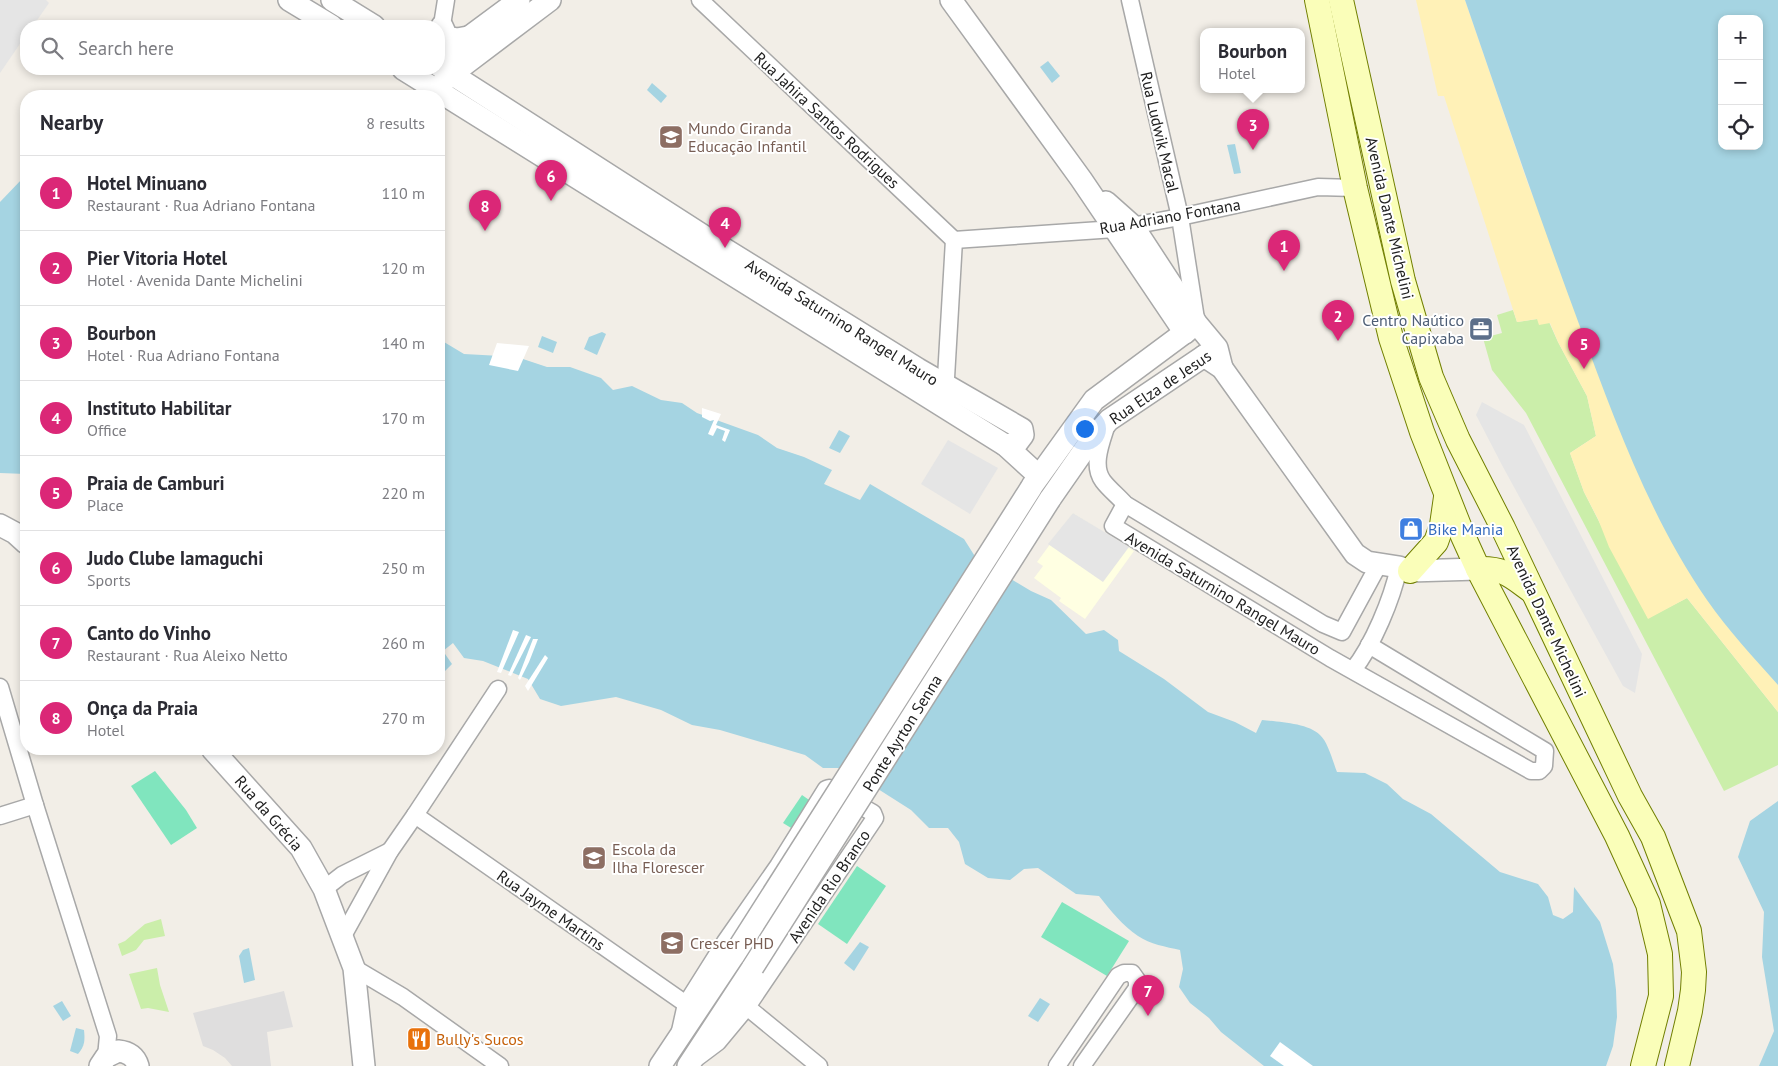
<!DOCTYPE html>
<html lang="en">
<head>
<meta charset="utf-8">
<style>
	:root { --surface:#fff; --page:#f2f2f3; --text:#2b2b33; --muted:#7c7c81; --line:#e1e1e2; --accent:#db2777 }
	body { margin:0; font-family:"PT Sans",sans-serif; background:var(--page); color:var(--text) }
	.controls { position:absolute; right:15px; top:15px; display:grid; overflow:hidden; border-radius:10px; box-shadow:0 2px 8px #0003 }
	.controls button { width:45px; height:45px; display:grid; place-items:center; padding:0; border:0; border-bottom:1px solid var(--line); background:var(--surface); color:var(--text); font:25px sans-serif }
	.you { position:absolute; left:1084px; top:428px; width:18px; height:18px; margin:-12px; border:4px solid #fff; border-radius:50%; background:#1a73e8; box-shadow:0 0 0 8px #1a73e833 }
	.badge { display:grid; place-items:center; width:32px; height:32px; border-radius:50%; background:var(--accent); color:#fff; font-size:16px; font-weight:700 }
	.pin { position:absolute; translate:-50% -41px; filter:drop-shadow(0 1px 2px #0008) }
	.pin::after { content:''; position:absolute; top:26px; width:18px; height:15px; background:inherit; clip-path:polygon(0 0,100% 0,50% 100%) }
	.popup { position:absolute; left:1200px; top:28px; width:105px; height:65px; box-sizing:border-box; display:grid; place-content:center; border-radius:10px; background:var(--surface); filter:drop-shadow(0 1px 4px #0005); font-size:16px; white-space:nowrap; color:var(--muted) }
	.popup b { font-size:19px; color:var(--text) }
	.popup::after { content:''; position:absolute; left:50%; top:100%; margin-left:-10px; border:10px solid transparent; border-top-color:var(--surface) }
	.list { margin:0; padding:0; list-style:none }
	h2 { display:flex; justify-content:space-between; align-items:center; height:65px; margin:0; padding:0 20px; font-size:21px }
	h2 small { font-size:16px; font-weight:400; color:var(--muted) }
	.list li { display:grid; grid-template-columns:32px 1fr auto; gap:15px; align-items:center; box-sizing:border-box; height:75px; padding:0 20px; border-top:1px solid var(--line) }
	.list b { display:block; font-size:19px; white-space:nowrap }
	.list p { margin:0; font-size:16px; white-space:nowrap; color:var(--muted) }
	.list em { font-size:16px; font-style:normal; color:var(--muted) }
	.icon { flex:none; width:28px; height:28px; fill:none; stroke:currentColor; stroke-width:2; stroke-linecap:round; stroke-linejoin:round }
	.map { position:relative; flex:none; width:1778px; height:1066px; overflow:hidden }
	.search { position:absolute; background:var(--surface); box-shadow:0 2px 8px #0003; left:20px; top:20px; width:425px; height:55px; display:flex; align-items:center; gap:12px; box-sizing:border-box; padding:0 18px; border-radius:20px; color:var(--muted); font-size:19px }
	.panel { position:absolute; background:var(--surface); box-shadow:0 2px 8px #0003; left:20px; top:90px; width:425px; height:665px; border-radius:20px }
	.map>svg:first-child { display:block }
	.residential { fill:#dfdede }
	.education { fill:#ffffe2 }
	.grass { fill:#cbeeaa }
	.sand { fill:#fff1b7 }
	.pitch { fill:#80e5be }
	.parking { fill:#e5e5e5 }
	.water { fill:#a5d4e2; fill-rule:evenodd }
	.pier { fill:#fff }
	.lines { fill:none; stroke-linecap:round; stroke-linejoin:round }
	.minor-casing { stroke:#a8a8a8; stroke-width:19 }
	.tertiary-casing { stroke:#a8a8a8; stroke-width:24 }
	.secondary-casing { stroke:#717f00; stroke-width:26 }
	.minor { stroke:#fff; stroke-width:16 }
	.tertiary { stroke:#fff; stroke-width:21 }
	.secondary { stroke:#fafeb9; stroke-width:24 }
	.tertiary-bridge-casing { stroke:#a8a8a8; stroke-width:24; stroke-linecap:butt }
	.tertiary-bridge { stroke:#fff; stroke-width:21 }
	.labels { text-anchor:middle; stroke-width:4; stroke-linejoin:round; paint-order:stroke }
	.street-label { font-size:16px; fill:#212121; stroke:#fff }
	.education-label { font-size:16px; fill:#785e54; stroke:#fff; text-anchor:start }
	.service-label { font-size:16px; fill:#4e5e75; stroke:#fff; text-anchor:end }
	.shop-label { font-size:16px; fill:#366cbe; stroke:#fff; text-anchor:start }
	.food-label { font-size:16px; fill:#c56008; stroke:#fff; text-anchor:start }
</style>
</head>
<body>
<div class="map">
<svg width="1778" height="1066" viewBox="0 0 1778 1066">
	<rect width="100%" height="100%" fill="#f2eee7"/>
	<polygon class="residential" points="284,991 293,1027 267,1032 271,1066 232,1066 225,1058 213,1050 203,1046 193,1013"/>
	<polygon class="education" points="1073,513 1134,551 1085,619 1059,601 1061,598 1034,578 1043,566 1037,562"/>
	<g class="grass">
		<polygon points="1513,310 1517,322 1537,319 1549,322 1558,342 1587,396 1596,436 1570,453 1584,492 1648,618 1687,598 1778,712 1778,765 1724,791 1526,413 1492,370 1483,338 1502,333 1497,315"/>
		<polygon points="161,919 165,936 144,940 136,950 122,956 118,944 125,941 145,924"/>
		<polygon points="157,968 160,985 169,1012 148,1008 141,1009 129,974"/>
	</g>
	<polygon class="sand" points="1416,0 1465,0 1528,184 1679,554 1708,600 1778,685 1778,712 1687,598 1648,619 1609,547 1598,519 1584,492 1570,453 1596,436 1587,396 1558,342 1550,323 1539,325 1537,319 1517,322 1444,96 1438,96"/>
	<g class="pitch">
		<polygon points="155,771 186,810 197,828 171,845 131,786"/>
		<polygon points="802,795 815,804 796,831 783,823"/>
		<polygon points="857,866 886,886 847,944 818,924"/>
		<polygon points="1062,902 1129,941 1107,976 1041,937"/>
	</g>
	<g class="parking">
		<polygon points="0,0 46,0 49,3 33,26 26,26 26,35 0,73"/>
		<polygon points="1482,402 1524,425 1642,654 1635,693 1623,686 1503,467 1476,415"/>
		<polygon points="948,440 998,468 970,514 921,484"/>
		<polygon points="1073,513 1129,547 1103,582 1048,544"/>
	</g>
	<g class="water">
		<path d="M1465,0h313v685c-24,-27 -50,-55 -71,-85 -58,-84 -93,-182 -128,-276 -40,-108 -77,-216 -114,-324zM1722,19h37v127h-37z"/>
		<polygon points="1048,61 1060,76 1052,83 1040,67"/>
		<polygon points="652,83 667,96 661,103 647,90"/>
		<polygon points="1235,144 1241,173 1234,174 1227,145"/>
		<polygon points="23,178 26,180 26,474 0,473 0,202"/>
		<polygon points="602,332 606,334 597,355 584,349 589,337"/>
		<polygon points="542,336 557,342 553,353 538,347"/>
		<path d="M439,339l25,15 53,3 30,10h23l31,11 12,12 19,-4 29,14 21,3 15,10 61,22 19,13 27,9 28,13 -8,14 36,16 10,-16 94,55 12,19 55,33 20,9 35,34 18,-4 14,10 1,11 45,28 44,33 27,10 21,11 6,-13c16,2 46,3 58,15 8,7 13,27 17,37l28,1 22,11 16,15 28,15 69,58 38,12 10,13 5,18 10,4 10,-7 1,-25 26,35 13,42 3,26 1,27 -4,29 -7,20h-342l-43,-34 -12,-14 -19,-15 -11,-16 4,-18 -3,-19c-14,-3 -30,-6 -42,-14 -15,-10 -28,-26 -39,-40l-23,-2 -38,-26 -14,1 -14,11 -22,-2 -23,-14 -6,-22 -11,-14h-19l-18,-18 -66,-42h-22l-18,-13 -85,-25 -28,-5 -31,-15 -45,-13 -55,9 -21,-7 -12,-20 -45,-18 -19,-3 -11,-15 -10,8 9,13 -9,9 -4,-2z"/>
		<polygon points="839,430 850,436 840,453 829,448"/>
		<polygon points="1778,801 1778,1066 1759,1066 1774,1031 1762,957 1764,912 1738,857 1750,821"/>
		<polygon points="860,942 869,947 854,971 844,963"/>
		<polygon points="249,948 255,980 244,983 239,956 243,950"/>
		<polygon points="1040,998 1050,1004 1038,1022 1028,1016"/>
		<polygon points="62,1001 71,1016 63,1021 53,1006"/>
		<path d="M76,1028l8,2c1,10 1,16 -6,24l-8,-3z"/>
	</g>
	<g class="pier">
		<polygon points="497,343 529,346 518,371 489,365"/>
		<polygon points="702,408 721,414 716,425 730,430 725,442 722,440 725,431 717,428 713,436 708,434 714,420 710,421 702,417"/>
		<polygon points="513,630 519,632 501,673 497,672"/>
		<polygon points="526,635 531,637 511,676 508,675"/>
		<polygon points="533,639 538,639 529,662 520,680 518,678"/>
		<polygon points="545,655 548,658 528,691 525,686"/>
		<polygon points="1280,1042 1313,1066 1284,1066 1270,1056"/>
	</g>
	<g class="lines">
		<defs>
			<g id="minor">
				<polyline points="700,0 954,240"/>
				<polyline points="1130,0 1180,217 1196,319"/>
				<polyline points="439,44 446,0"/>
				<polyline points="954,240 1115,229 1180,217 1318,187 1355,188"/>
				<polyline points="945,395 954,240"/>
				<path d="M1107,424c-5,17 -16,41 -4,57 6,8 15,15 22,23l198,120 19,8 37,-68"/>
				<polyline points="1125,504 1113,526 1330,658 1531,771 1539,771 1544,766 1545,751 1369,645"/>
				<path d="M1353,670c20,-25 39,-71 46,-103"/>
				<polyline points="0,687 35,805 108,1036 106,1057"/>
				<polyline points="415,815 686,1004"/>
				<polyline points="0,816 35,805"/>
				<polyline points="324,889 342,875 390,851"/>
				<polyline points="343,936 390,851 415,815 498,689"/>
				<polyline points="354,968 403,997 500,1066"/>
				<polyline points="747,1007 819,1066"/>
				<polyline points="680,1031 686,1004 725,942 778,866 826,789 829,788 873,813 875,818 747,1007 718,1042 698,1057"/>
				<polyline points="1057,1066 1118,976 1124,973 1132,973 1137,980 1137,988 1082,1066"/>
			</g>
			<g id="tertiary">
				<polyline points="289,0 332,26"/>
				<polyline points="332,0 374,26"/>
				<polyline points="951,0 1081,179 1185,333"/>
				<polyline points="442,26 447,37 457,39 468,37"/>
				<polyline points="439,61 453,49 519,0"/>
				<polyline points="439,66 707,238 918,369 1022,429 1023,435 1017,443 1005,445"/>
				<polyline points="403,69 1005,445 1039,476"/>
				<polyline points="443,82 452,74 550,0"/>
				<polyline points="1106,202 1133,226 1197,324 1217,348 1222,368"/>
				<polyline points="1204,356 1222,368 1355,554 1367,562 1399,567 1410,571 1478,569"/>
				<polyline points="1032,486 1094,400 1195,325"/>
				<polyline points="1050,499 1091,440 1109,420 1216,348"/>
				<polyline points="0,525 15,533 26,543"/>
				<polyline points="212,749 301,848 324,889 354,968 364,1066"/>
				<path d="M100,1066l6,-9 12,-6c10,1 17,5 20,15"/>
				<polyline points="660,1066 734,955"/>
				<polyline points="688,1066 753,967"/>
			</g>
			<g id="secondary">
				<polyline points="1317,0 1355,188 1391,338 1422,432 1463,536 1478,569 1617,836 1648,904 1660,954 1661,996 1643,1066"/>
				<polyline points="1341,0 1403,281 1431,377 1458,440 1503,528 1630,796 1653,837 1689,931 1694,972 1693,990 1690,1011 1677,1066"/>
				<path d="M1478,569c27,-1 33,7 54,22"/>
				<polyline points="1410,571 1436,542 1442,525 1446,497"/>
			</g>
		</defs>
		<use href="#minor" class="minor-casing"/>
		<use href="#tertiary" class="tertiary-casing"/>
		<use href="#secondary" class="secondary-casing"/>
		<use href="#minor" class="minor"/>
		<use href="#tertiary" class="tertiary"/>
		<use href="#secondary" class="secondary"/>
		<defs>
			<g id="tertiary-bridge">
				<polyline points="734,955 1031,488"/>
				<polyline points="753,967 1050,499"/>
			</g>
		</defs>
		<use href="#tertiary-bridge" class="tertiary-bridge-casing"/>
		<use href="#tertiary-bridge" class="tertiary-bridge"/>
	</g>
	<defs>
		<symbol id="school-square" viewBox="-11 -11 22 22"><rect x="-9" y="-9" width="18" height="18" rx="4" fill="#8d6e63" stroke="#fff"/><path d="M0-5L7-2L0 1L-7-2ZM-4 1L0 2.5L4 1V4Q0 6-4 4Z" fill="#fff"/></symbol>
		<symbol id="office-square" viewBox="-11 -11 22 22"><rect x="-9" y="-9" width="18" height="18" rx="4" fill="#5c6f8a" stroke="#fff"/><path d="M-6-3h4V-5.5h4V-3h4V5H-6ZM-1-4.5V-3h2v-1.5ZM-6 0V1H6V0Z" fill="#fff"/></symbol>
		<symbol id="shop-square" viewBox="-11 -11 22 22"><rect x="-9" y="-9" width="18" height="18" rx="4" fill="#3f7fe0" stroke="#fff"/><path d="M-5-2.5h2.3a2.7 3.5 0 0 1 5.4 0H5L5.5 6h-11ZM-1.5-2.5h3a1.5 2.3 0 0 0-3 0Z" fill="#fff"/></symbol>
		<symbol id="restaurant-square" viewBox="-11 -11 22 22"><rect x="-9" y="-9" width="18" height="18" rx="4" fill="#e8710a" stroke="#fff"/><path d="M-5-6h1v4h1v-4h1v4h1v-4h1v5L-1.5 .5V6h-2V.5L-5-1ZM5-6V6H3V1.5H1.5Q1.5-4 5-6Z" fill="#fff"/></symbol>
	</defs>
	<g fill-rule="evenodd">
		<use href="#school-square" x="657" y="123" width="28" height="28"/>
		<use href="#office-square" x="1467" y="315" width="28" height="28"/>
		<use href="#shop-square" x="1397" y="515" width="28" height="28"/>
		<use href="#school-square" x="580" y="844" width="28" height="28"/>
		<use href="#school-square" x="658" y="929" width="28" height="28"/>
		<use href="#restaurant-square" x="405" y="1025" width="28" height="28"/>
	</g>
	<g class="labels">
		<g class="street-label">
			<text transform="translate(827 120) rotate(43)" y="6">Rua Jahira Santos Rodrigues</text>
			<text transform="translate(1160 132) rotate(77)" y="6">Rua Ludwik Macal</text>
			<text transform="translate(1170 216) rotate(-10)" y="6">Rua Adriano Fontana</text>
			<text transform="translate(1390 218) rotate(77)" y="6">Avenida Dante Michelini</text>
			<text transform="translate(842 322) rotate(32)" y="6">Avenida Saturnino Rangel Mauro</text>
			<text transform="translate(1160 387) rotate(-34)" y="6">Rua Elza de Jesus</text>
			<text transform="translate(1223 593) rotate(31)" y="6">Avenida Saturnino Rangel Mauro</text>
			<text transform="translate(1547 621) rotate(65)" y="6">Avenida Dante Michelini</text>
			<text transform="translate(902 733) rotate(-58)" y="6">Ponte Ayrton Senna</text>
			<text transform="translate(269 813) rotate(49)" y="6">Rua da Grécia</text>
			<text transform="translate(829 886) rotate(-56)" y="6">Avenida Rio Branco</text>
			<text transform="translate(551 910) rotate(35)" y="6">Rua Jayme Martins</text>
		</g>
		<g class="education-label">
			<text x="688" y="134">Mundo Ciranda<tspan x="688" dy="18">Educação Infantil</tspan></text>
			<text x="612" y="855">Escola da<tspan x="612" dy="18">Ilha Florescer</tspan></text>
			<text x="690" y="949">Crescer PHD</text>
		</g>
		<g class="service-label">
			<text x="1464" y="326">Centro Naútico<tspan x="1464" dy="18">Capixaba</tspan></text>
		</g>
		<g class="shop-label">
			<text x="1428" y="535">Bike Mania</text>
		</g>
		<g class="food-label">
			<text x="436" y="1045">Bully's Sucos</text>
		</g>
	</g>
</svg>
<div class="controls">
<button>+</button>
<button>−</button>
<button><svg class="icon" aria-label="locate" viewBox="0 0 24 24"><circle cx="12" cy="12" r="6"/><path d="M12 2v4M12 18v4M2 12h4M18 12h4"/></svg></button>
</div>
<div class="you"></div>
<div class="pin badge" style="left:1284px;top:271px">1</div>
<div class="pin badge" style="left:1338px;top:341px">2</div>
<div class="pin badge" style="left:1253px;top:150px">3</div>
<div class="popup"><b>Bourbon</b>Hotel</div>
<div class="pin badge" style="left:725px;top:248px">4</div>
<div class="pin badge" style="left:1584px;top:369px">5</div>
<div class="pin badge" style="left:551px;top:201px">6</div>
<div class="pin badge" style="left:1148px;top:1016px">7</div>
<div class="pin badge" style="left:485px;top:231px">8</div>
<div class="search"><svg class="icon" aria-label="search" viewBox="0 0 24 24"><circle cx="10" cy="10" r="6"/><path d="M15 15l6 6"/></svg>Search here</div>
<section class="panel">
<h2>Nearby<small>8 results</small></h2>
<ul class="list">
<li><span class="badge">1</span><div><b>Hotel Minuano</b><p>Restaurant · Rua Adriano Fontana</p></div><em>110 m</em></li>
<li><span class="badge">2</span><div><b>Pier Vitoria Hotel</b><p>Hotel · Avenida Dante Michelini</p></div><em>120 m</em></li>
<li><span class="badge">3</span><div><b>Bourbon</b><p>Hotel · Rua Adriano Fontana</p></div><em>140 m</em></li>
<li><span class="badge">4</span><div><b>Instituto Habilitar</b><p>Office</p></div><em>170 m</em></li>
<li><span class="badge">5</span><div><b>Praia de Camburi</b><p>Place</p></div><em>220 m</em></li>
<li><span class="badge">6</span><div><b>Judo Clube Iamaguchi</b><p>Sports</p></div><em>250 m</em></li>
<li><span class="badge">7</span><div><b>Canto do Vinho</b><p>Restaurant · Rua Aleixo Netto</p></div><em>260 m</em></li>
<li><span class="badge">8</span><div><b>Onça da Praia</b><p>Hotel</p></div><em>270 m</em></li>
</ul>
</section>
</div>
</body>
</html>
